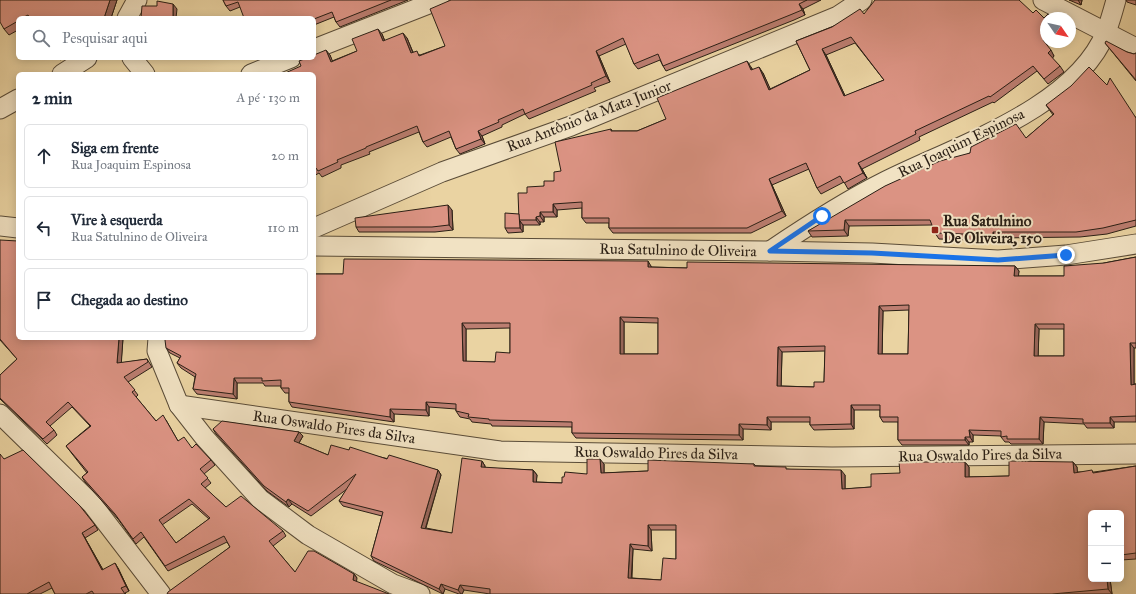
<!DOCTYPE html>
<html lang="pt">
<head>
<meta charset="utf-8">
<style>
	:root { --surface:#fff; --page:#f2f2f3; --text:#1f2937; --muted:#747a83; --line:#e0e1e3 }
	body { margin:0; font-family:"IM FELL Great Primer",serif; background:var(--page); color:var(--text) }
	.controls { position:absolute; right:12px; bottom:12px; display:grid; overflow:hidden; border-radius:6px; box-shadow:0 2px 10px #0003 }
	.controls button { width:36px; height:36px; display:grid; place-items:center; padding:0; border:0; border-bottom:1px solid var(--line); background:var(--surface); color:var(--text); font:20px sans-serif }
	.compass { position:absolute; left:1040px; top:12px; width:36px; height:36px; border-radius:50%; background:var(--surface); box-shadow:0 2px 10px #0003; rotate:124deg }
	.stop { position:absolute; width:12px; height:12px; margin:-9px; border:3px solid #1a73e8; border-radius:50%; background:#fff }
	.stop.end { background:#1a73e8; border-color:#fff; box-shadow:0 1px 4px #0008 }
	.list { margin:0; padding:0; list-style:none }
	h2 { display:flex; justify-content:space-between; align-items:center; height:52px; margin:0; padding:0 16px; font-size:17px }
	h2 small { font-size:13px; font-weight:400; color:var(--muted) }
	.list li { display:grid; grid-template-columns:26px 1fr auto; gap:12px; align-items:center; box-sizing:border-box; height:64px; margin:0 8px 8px; padding:0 8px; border:1px solid var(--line); border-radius:6px }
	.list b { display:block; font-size:15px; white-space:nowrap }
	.list p { margin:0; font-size:13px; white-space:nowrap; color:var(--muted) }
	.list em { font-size:13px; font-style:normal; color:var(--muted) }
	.icon { flex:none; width:22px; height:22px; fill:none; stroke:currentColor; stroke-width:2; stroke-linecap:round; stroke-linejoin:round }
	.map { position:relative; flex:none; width:1136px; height:594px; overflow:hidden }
	.search { position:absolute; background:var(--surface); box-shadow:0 2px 10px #0003; left:16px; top:16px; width:300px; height:44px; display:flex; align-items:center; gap:10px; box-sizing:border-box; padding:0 14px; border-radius:6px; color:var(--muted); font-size:15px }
	.panel { position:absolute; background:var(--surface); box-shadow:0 2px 10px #0003; left:16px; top:72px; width:300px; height:268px; border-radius:6px }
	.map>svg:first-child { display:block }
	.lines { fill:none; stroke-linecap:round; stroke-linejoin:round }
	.minor-casing { stroke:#5a4c38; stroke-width:21 }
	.minor { stroke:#f1e2c3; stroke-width:19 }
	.wall { fill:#bc7e71; stroke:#2a1f15; fill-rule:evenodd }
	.shaded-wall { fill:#99675c; stroke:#2a1f15 }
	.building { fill:#db9383; stroke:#2a1f15; fill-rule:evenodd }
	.route { stroke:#1a73e8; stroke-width:5 }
	.poi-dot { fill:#8f2418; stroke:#f1e2c3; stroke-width:1.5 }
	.labels { text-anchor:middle; stroke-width:4; stroke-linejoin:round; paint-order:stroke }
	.street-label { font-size:15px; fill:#2a1f15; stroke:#f1e2c3 }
	.poi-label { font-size:15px; font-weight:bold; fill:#2a1f15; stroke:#f1e2c3; text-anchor:start }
</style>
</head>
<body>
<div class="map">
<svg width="1136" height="594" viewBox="0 0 1136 594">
	<rect width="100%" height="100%" fill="#ead3a2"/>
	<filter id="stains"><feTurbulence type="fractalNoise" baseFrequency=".005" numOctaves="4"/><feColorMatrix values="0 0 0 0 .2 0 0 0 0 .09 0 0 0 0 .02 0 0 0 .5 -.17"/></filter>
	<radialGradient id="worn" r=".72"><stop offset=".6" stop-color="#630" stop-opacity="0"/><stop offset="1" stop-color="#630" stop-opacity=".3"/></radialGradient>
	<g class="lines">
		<defs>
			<g id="minor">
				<polyline points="1043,0 1136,48"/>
				<polyline points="127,18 137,0"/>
				<polyline points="314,49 439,0"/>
				<polyline points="132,58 145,74"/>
				<polyline points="62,74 87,58"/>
				<polyline points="251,74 291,58"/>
				<polyline points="0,109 18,99"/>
				<polyline points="0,226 18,228"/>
				<polyline points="314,228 442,172 571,126 838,16 862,0"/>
				<polyline points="314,246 770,251 872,253 998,260 1066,255 1136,244"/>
				<path d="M770,251c37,-25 74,-49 114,-69 69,-35 191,-73 222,-150 4,-10 7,-21 10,-32"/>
				<polyline points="158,338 157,351 179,405 204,437 260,499 308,535 393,584 420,594"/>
				<polyline points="179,405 500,451 832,457 1136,454"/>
				<polyline points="0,414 92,504 161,594"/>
			</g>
		</defs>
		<use href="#minor" class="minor-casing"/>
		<use href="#minor" class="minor"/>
	</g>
	<g class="wall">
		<polygon points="0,0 117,0 111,18 18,18 18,30 9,35 4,29"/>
		<polygon points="223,0 408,0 340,27 336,22 334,17 314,25 314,18 240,7 230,11 226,6"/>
		<polygon points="451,0 821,0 803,9 805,15 794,20 666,71 663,66 660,60 638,69 634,64 626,44 599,56 610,82 594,88 596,91 529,119 525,114 502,125 502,127 482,136 485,144 460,154 456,149 451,137 427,147 423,142 419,132 369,152 370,154 341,165 341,168 322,177 319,173 314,176 314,74 330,55 332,61 357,51 382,34 385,41 407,38 413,52 420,55 445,46"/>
		<polygon points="1069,0 1082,0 1081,5"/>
		<polygon points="1126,0 1136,0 1136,5 1127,2"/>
		<path d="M864,14l183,32 7,10 -2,2 8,8 4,6 -16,12 -11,-13 -43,32 -1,-1 -74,35 1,3 -58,29 5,9 -19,11 -4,-7 -23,12 -4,-6 -8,-19 -37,16 14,31 -35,17h-138l-4,-5v-5h-23l-4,-5v-10l-25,2v7h-13v5h-4v3h-17v7l-15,1 -3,-5 14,-14 8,-21 17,-7 10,-5 7,-10 50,-42 1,2h25l29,-12 85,-52 2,3 10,3 7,16 40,-19 -14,-29zM855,43l29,37 -39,16 -19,-41z"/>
		<polygon points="1105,43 1127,52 1134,54 1136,53 1136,81"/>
		<polygon points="58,58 64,58 60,60"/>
		<polygon points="1046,105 1136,117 1136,226 1107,234 1080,237 996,238 997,241 939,239 935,233 932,225 849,226 848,236 812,237 808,231 970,153 1026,138 1053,115"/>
		<polygon points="452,210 453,230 435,232 359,232 356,227"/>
		<path d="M0,240l123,98 -2,25 26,-4 5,8 -24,15 10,13 -2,2 20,24 10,-1 12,21 14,7 19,12 4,5 -11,9 7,9 -6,5 21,19 57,24 3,5 -13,10 22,26 59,2 3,4 -190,16 63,-47 -3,-5 -59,29 -24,-34 -8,7 -18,-25 -33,-37 -3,-5 5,-4 -21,-27 24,-20 -18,-19 -22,19 4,4 3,5 -10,9 -47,-45v-24l17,-16 -17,-19zM192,504l17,15 -33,24 -14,-18z"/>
		<path d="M1136,257v91h-2v36h2v38h-22v6h-27l-3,-4 -40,-2 -1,22h-32l-2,-2h-4l-4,-5v-1l-28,-1v7h-4v3h-67l-4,-5v-18h-15l-3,-5v-7h-26v19l-40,1 -4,-5v-3h-39v8l-28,-1v11l-167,-2 -4,-5v-6l-80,-1 -1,-2 -19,-2 -2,-3 -10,-2 -4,-6v-2l-27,-2v9l-35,-2v8l-102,-15 -3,-5v-9h-4l-4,-5v-2h-16l-2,-3h-26v16l-40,-5 -4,-5 2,-12 -14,-9 -4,-5 3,-5 -10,-5 -4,-5 148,-10v-75l1,11h28l308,-8v1l36,1 328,-2 4,5 -1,5h46l40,-13zM909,310l-1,44h-26l1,-43zM624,322l34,1v31h-34zM510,328v25l-15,9h-29v-33zM1039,329h25v27h-26zM825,351l-1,31 -10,5 -33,-1 1,-34z"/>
		<path d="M213,429l86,3 4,4 -4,7 29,12 21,-5 89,20 3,5 -15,53 26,5 30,-72 3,5v2l48,2 4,5 -1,7 26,1 25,-9 17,-10v9l44,-2 106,-7 2,2 89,9v14l26,-2 29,-14 65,-11 4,5v10l40,-1 64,-14 4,5v5h17l42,-6v93l-15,1v-47l-30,66h19l2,15h-622l-26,-4 -2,4h-3l-14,-5 -2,5 -69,-33 -3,-5 11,-40 -39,-10 -4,-5 8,-12 -36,27 -19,-12 -3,3 -22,-16 -51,-57zM651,530h25v29l-15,21 -29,-2 1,-29 19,2z"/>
		<polygon points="4,459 95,525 98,530 85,538 103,570 118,568 129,591 125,593 126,594 55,594 52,588 40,594 0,594"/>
	</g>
	<g class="shaded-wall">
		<polygon points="110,0 117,0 111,18 104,18"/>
		<polygon points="1078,0 1082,0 1081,5"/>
		<polygon points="173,4 177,9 176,18 173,18"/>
		<polygon points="799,4 803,9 805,15 802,10"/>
		<polygon points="378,29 382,34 387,47 383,41"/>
		<polygon points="403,33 407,38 415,58 411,53"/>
		<polygon points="1046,38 1046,42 1051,42 1047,46 1043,40"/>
		<polygon points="822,49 826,55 848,102 844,96"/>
		<polygon points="326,50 330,55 335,67 331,62"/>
		<polygon points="1051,50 1054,56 1052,59 1048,53"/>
		<polygon points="596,51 599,56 610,82 606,76"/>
		<polygon points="747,61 751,67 755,76 751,70"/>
		<polygon points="759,67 763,73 773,95 769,90"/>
		<polygon points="478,131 482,136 485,144 481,139"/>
		<polygon points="858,163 862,169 867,178 863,173"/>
		<polygon points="769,179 772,185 786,216 782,211"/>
		<polygon points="553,204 557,210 557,217 553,212"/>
		<polygon points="448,205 452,210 453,230 449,225"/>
		<polygon points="540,212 544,217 544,222 540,216"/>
		<polygon points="536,217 540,222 540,225 536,220"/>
		<polygon points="845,220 849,226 848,236 844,230"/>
		<polygon points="520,221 523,225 523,232 520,228"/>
		<polygon points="993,232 996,238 997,241 993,235"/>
		<polygon points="648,261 651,266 651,272 648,267"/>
		<polygon points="314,263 315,264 315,279 314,277"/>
		<polygon points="1015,266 1019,271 1018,281 1014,276"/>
		<polygon points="879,306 883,311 882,359 878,354"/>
		<polygon points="620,317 624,322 624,359 620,354"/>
		<polygon points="462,323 466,329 466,367 463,361"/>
		<polygon points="1035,324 1039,329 1038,361 1034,356"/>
		<polygon points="119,338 123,338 121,368 117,363"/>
		<polygon points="1130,343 1134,348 1134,390 1131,385"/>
		<polygon points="778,347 782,352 781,391 777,386"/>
		<polygon points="234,378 237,383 237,399 233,394"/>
		<polygon points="426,402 429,407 429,416 426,410"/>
		<polygon points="851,405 854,410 854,429 851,424"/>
		<polygon points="390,409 394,414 394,422 390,417"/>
		<polygon points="767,417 771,422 771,430 767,425"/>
		<polygon points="1040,417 1044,422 1043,444 1039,439"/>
		<polygon points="1110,417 1114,422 1114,428 1110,423"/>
		<polygon points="739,424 743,429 743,440 739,435"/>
		<polygon points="969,430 973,435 973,442 970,437"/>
		<polygon points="299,432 303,436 297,446 294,441"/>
		<polygon points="965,437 969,442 969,445 965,440"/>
		<polygon points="600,459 604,464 604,478 601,473"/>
		<polygon points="482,461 485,466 484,472 481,467"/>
		<polygon points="965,462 969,467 969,482 965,477"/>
		<polygon points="1073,462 1077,467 1078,478 1074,473"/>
		<polygon points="438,470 441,475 424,533 421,528"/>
		<polygon points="533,470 537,475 536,487 533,482"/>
		<polygon points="841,470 845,475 845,494 842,489"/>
		<polygon points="288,499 292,504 289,507 286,502"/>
		<polygon points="648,525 651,530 652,551 648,546"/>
		<polygon points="82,533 85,538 106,575 102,570"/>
		<polygon points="630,544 633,549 631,582 628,578"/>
		<polygon points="115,563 118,568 129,591 126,586"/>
		<polygon points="354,574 357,578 356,585 353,580"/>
		<polygon points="1107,579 1110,579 1112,594 1108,589"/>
		<polygon points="441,584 445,589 443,594 439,589"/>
		<polygon points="460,585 464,590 462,594 461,594 458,590"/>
	</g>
	<g class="building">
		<polygon points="0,0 110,0 104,18 30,18 28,15 22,18 18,18 18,21 4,29 0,22"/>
		<polygon points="223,0 391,0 336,22 332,12 314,19 314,18 244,18 238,2 226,6"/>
		<polygon points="451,0 807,0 799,4 802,10 790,15 663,66 658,54 634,64 623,38 596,51 606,76 591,83 592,85 525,114 523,109 498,120 499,122 478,131 481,139 456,149 449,131 423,142 417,126 366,147 366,148 337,160 338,162 318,171 316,168 314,169 314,74 283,74 301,66 299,61 307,58 314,58 314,55 326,50 331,62 357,51 352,39 378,29 383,41 403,33 411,53 417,51 419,56 445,46 430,9"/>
		<path d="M875,0h144l14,13 3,-3 8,8 4,-4 4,4h-6v20l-3,2 8,10 -3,3 12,13 -16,13 -11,-13 -43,31 -1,-1 -74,35 1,3 -58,29 5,10 -19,10 -4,-7 -23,12 -11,-25 -37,16 13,32 -35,17h-138v-10h-27v-16l-29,2v8h-13v4l-4,1v3h-17l-1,-27h9v-6l17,-1v-5h10v-9l7,-1 -6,-29 56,-13v2h26l29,-12 -9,-21 90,-37 4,9 8,-3 10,23 41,-20 -14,-29 36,-14 28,-18 4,5zM851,37l33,43 -40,16 -22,-47z"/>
		<polygon points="157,1 173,4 173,18 141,18 142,6 157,6"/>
		<polygon points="1106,41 1127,52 1134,54 1136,53 1136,80 1105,43"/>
		<polygon points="1089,67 1107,85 1110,78 1136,118 1136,220 1103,228 1076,232 993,232 993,235 935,233 930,220 845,220 844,230 808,231 885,186 940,161 970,153 971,147 1016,124 1026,138 1054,114 1046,105 1071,86"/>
		<polygon points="448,205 449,225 432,227 356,227 355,218"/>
		<polygon points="505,213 519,214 520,228 505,228"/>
		<path d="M0,240l18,1v97h101l-2,25 30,-4 1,3 -24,15 11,13 -3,2 24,29 7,-6 15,26 6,-4 8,11 4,-4 15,16 -11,9 8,9 -7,6 25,23 15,-11 42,35 -14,10 26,31 13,-21h6l40,23 -1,6 36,14h-222l1,-2 62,-45 -6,-11 -59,30 -24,-34 -8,7 -18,-25 -33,-37 6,-5 -22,-26 25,-20 -23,-24 -22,20 8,8 -11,9 -43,-41v-23l17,-16 -17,-20zM189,499l21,19 -34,25 -17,-23z"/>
		<path d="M1136,257v86h-6l1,42 5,-1v32l-26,1v6h-27v-4l-43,-2 -1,22h-32v-3l-6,1v-6l-32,-1 1,7h-5v3h-67v-23h-18v-12h-29v19l-41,1v-8h-43v8l-28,-1v11l-167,-2v-11l-83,-2v-1l-21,-2 1,-3 -13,-3v-7l-30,-2v8l-36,-1v8l-101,-15v-14h-8v-8l-19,1v-3h-28l-1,16 -40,-5 3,-15 -19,-11 4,-7 -15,-8 -1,-8 1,-2h148v-64h29l1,-15 295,2h9v6l39,1v-6l328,4 -1,10h50v-10l40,-3zM909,305l-1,49h-30l1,-48zM620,317l38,1v36h-38zM462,323h48v30l-14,-1 -1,10 -32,-1zM1035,324h29v32h-30zM825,346l-1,36h-10v5l-37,-1 1,-39z"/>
		<path d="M222,421l77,11 -5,9 34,14 3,-10 18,5 1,-3 37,12 2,-4 49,15 -17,58 31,5 10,-75 20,3 -1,6 52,3v12l29,1v-6h2l1,-5 22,2v-15h13l1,14 47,-2v-11l106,4v2l32,1v2l55,1 1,19 29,-2v-13l29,-1 -1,-11h66v15l44,-1v-15l64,1 1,11 18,-3 1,3 43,-7v87l-15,2v-42h-30v66h16l1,10 -56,5h-562v-5l-30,-4 -2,5 -17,-6 -2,5 -68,-33 12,-44 -44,-11 17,-27 -48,37 -20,-12 -2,3 -22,-16 -51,-57zM648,525h28v34l-13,-1 -2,22 -33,-2 2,-34 18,2z"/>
		<polygon points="23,450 80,506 95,525 82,533 102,570 115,563 126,586 121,588 125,594 94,594 92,591 86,594 55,594 49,582 27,594 0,594 0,454 4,459"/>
	</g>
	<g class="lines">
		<polyline class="route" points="822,216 770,251 872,253 998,260 1066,255"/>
	</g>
	<rect class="poi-dot" x="931" y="226" width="8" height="8" rx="2"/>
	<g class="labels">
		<g class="street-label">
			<text transform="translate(589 116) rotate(-21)" y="5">Rua Antônio da Mata Junior</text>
			<text transform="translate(961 143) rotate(-26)" y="5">Rua Joaquim Espinosa</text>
			<text transform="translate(678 250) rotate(1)" y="5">Rua Satulnino de Oliveira</text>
			<text transform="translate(334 427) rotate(8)" y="5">Rua Oswaldo Pires da Silva</text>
			<text transform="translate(656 453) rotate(1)" y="5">Rua Oswaldo Pires da Silva</text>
			<text transform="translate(980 455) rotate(-1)" y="5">Rua Oswaldo Pires da Silva</text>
		</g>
		<g class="poi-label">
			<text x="943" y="226">Rua Satulnino<tspan x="943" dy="17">De Oliveira, 150</tspan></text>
		</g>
	</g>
	<rect width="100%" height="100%" filter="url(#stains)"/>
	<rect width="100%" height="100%" fill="url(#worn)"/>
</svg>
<div class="controls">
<button>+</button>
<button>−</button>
</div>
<svg class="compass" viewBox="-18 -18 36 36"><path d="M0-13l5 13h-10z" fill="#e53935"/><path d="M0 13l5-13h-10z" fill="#747a83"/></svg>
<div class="stop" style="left:822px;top:216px"></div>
<div class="stop end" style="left:1066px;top:255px"></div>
<div class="search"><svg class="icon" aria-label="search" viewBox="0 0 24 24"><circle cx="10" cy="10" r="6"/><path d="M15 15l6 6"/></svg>Pesquisar aqui</div>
<section class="panel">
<h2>2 min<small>A pé · 130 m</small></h2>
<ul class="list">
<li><svg class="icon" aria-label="ahead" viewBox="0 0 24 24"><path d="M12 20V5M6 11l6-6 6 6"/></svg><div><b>Siga em frente</b><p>Rua Joaquim Espinosa</p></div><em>20 m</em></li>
<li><svg class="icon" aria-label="left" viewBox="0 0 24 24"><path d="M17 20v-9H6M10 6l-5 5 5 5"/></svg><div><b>Vire à esquerda</b><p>Rua Satulnino de Oliveira</p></div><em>110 m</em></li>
<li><svg class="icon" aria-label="arrive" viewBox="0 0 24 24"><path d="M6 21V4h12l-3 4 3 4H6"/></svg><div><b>Chegada ao destino</b></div></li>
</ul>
</section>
</div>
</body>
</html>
